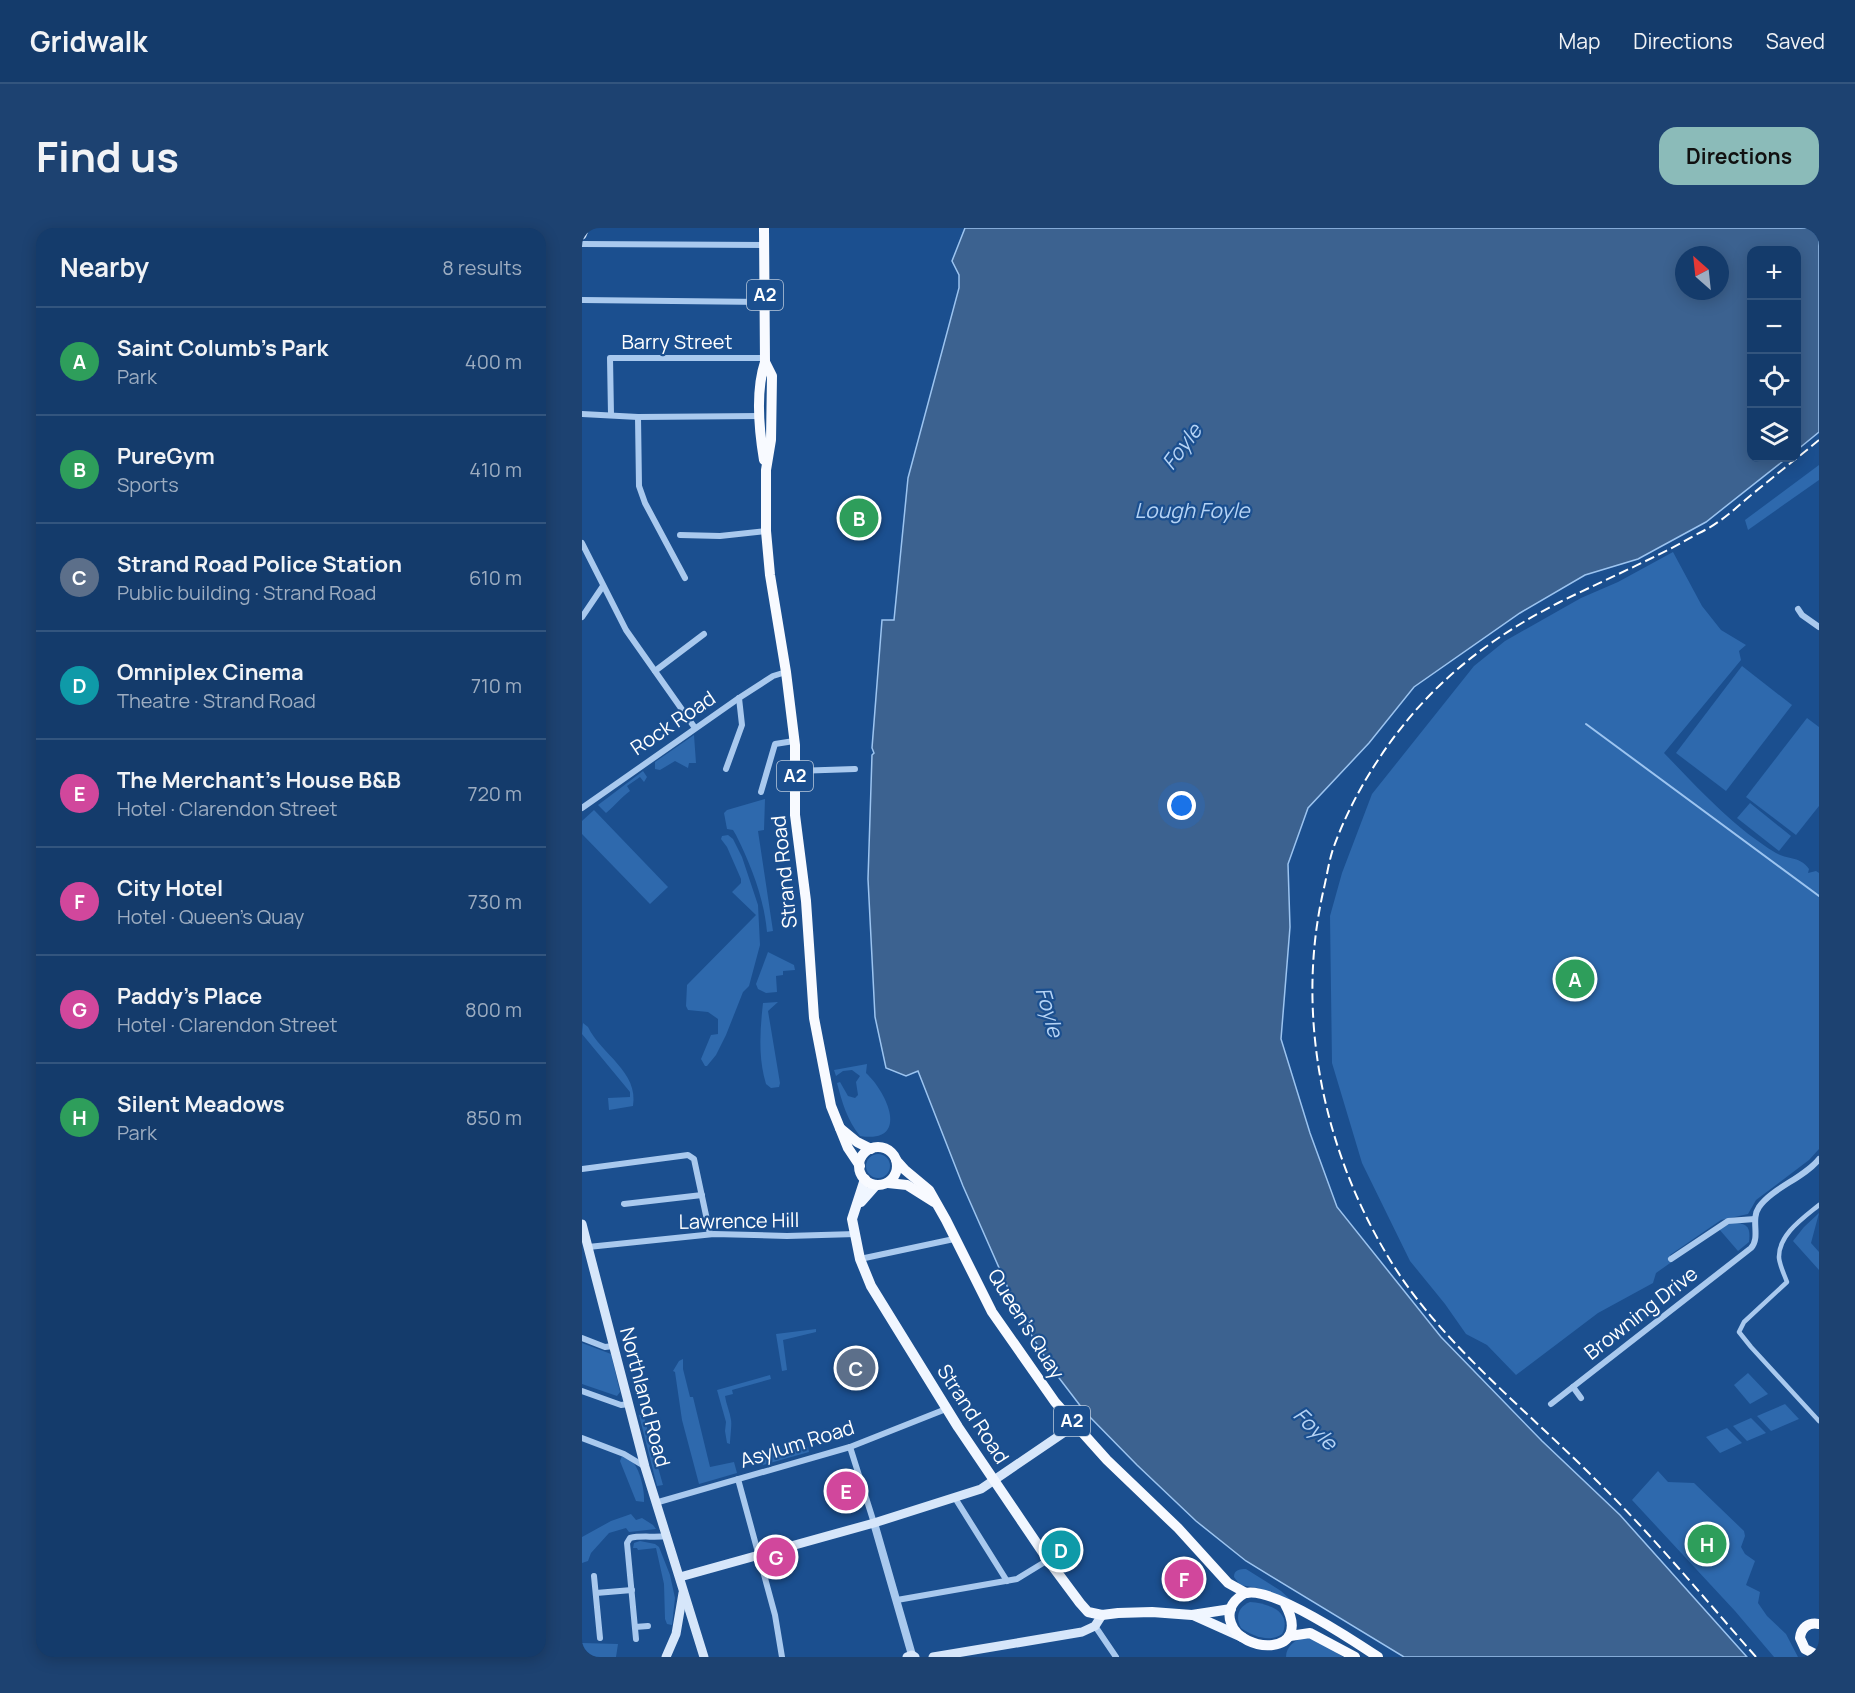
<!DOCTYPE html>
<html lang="en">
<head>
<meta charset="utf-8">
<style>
	:root { --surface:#143b6b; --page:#1d4271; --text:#f1f3f6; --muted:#9dadc1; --line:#33557e; --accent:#8bbbb9 }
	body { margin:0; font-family:Manrope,sans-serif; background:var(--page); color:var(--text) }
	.controls { position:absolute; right:18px; top:18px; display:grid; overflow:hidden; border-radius:12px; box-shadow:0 3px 15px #0003 }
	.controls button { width:54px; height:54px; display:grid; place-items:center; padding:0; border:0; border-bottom:2px solid var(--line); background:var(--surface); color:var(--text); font:30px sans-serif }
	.compass { position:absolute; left:1093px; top:18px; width:54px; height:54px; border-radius:50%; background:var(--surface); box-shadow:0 3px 15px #0003; rotate:333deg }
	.you { position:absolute; left:600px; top:578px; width:21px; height:21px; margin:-15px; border:4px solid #fff; border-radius:50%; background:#1a73e8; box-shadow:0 0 0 9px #1a73e833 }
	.badge { display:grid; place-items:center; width:39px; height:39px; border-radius:50%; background:var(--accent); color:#fff; font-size:20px; font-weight:700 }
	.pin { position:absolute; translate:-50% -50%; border:3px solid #fff; box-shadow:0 2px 6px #0006 }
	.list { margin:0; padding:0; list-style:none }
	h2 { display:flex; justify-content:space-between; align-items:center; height:78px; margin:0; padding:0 24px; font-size:26px }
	h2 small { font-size:20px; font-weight:400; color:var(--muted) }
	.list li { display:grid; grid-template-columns:39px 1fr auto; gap:18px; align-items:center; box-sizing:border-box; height:108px; padding:0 24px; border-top:2px solid var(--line) }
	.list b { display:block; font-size:22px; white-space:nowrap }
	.list p { margin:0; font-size:20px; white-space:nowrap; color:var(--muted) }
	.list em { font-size:20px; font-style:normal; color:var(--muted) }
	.icon { flex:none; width:33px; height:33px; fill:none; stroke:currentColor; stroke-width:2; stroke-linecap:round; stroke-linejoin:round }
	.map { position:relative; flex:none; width:1237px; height:1429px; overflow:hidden; border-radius:18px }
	header { display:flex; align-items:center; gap:36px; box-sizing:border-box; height:84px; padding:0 30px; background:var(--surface); border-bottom:2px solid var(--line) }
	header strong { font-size:28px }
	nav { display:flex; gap:33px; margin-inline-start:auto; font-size:21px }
	.intro { display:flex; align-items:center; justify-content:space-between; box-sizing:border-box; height:144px; padding:0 36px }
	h1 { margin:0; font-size:42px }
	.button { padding:15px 27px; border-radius:18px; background:var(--accent); color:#111; font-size:21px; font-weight:700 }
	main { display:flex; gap:36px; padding:0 36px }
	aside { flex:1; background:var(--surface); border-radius:18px; box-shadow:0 3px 15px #0003 }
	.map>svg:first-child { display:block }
	.green { fill:#2e69ad }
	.water { fill:#3c6290; stroke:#9cc4f0; stroke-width:1.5; fill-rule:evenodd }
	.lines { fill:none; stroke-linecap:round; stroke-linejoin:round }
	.stream { stroke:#9cc4f0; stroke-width:2 }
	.pedestrian { stroke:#a9c9ee; stroke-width:4.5 }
	.minor { stroke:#a9c9ee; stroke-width:6 }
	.tertiary { stroke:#a9c9ee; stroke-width:8 }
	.secondary { stroke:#d6e6fa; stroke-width:9 }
	.primary { stroke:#f0f6ff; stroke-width:10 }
	.trunk { stroke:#f8faff; stroke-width:10 }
	.rail { stroke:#fff; stroke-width:2; stroke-dasharray:10 4.5; stroke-linecap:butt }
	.labels { text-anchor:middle; stroke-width:4.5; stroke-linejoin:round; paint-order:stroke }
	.shield { fill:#1b4f8f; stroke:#bbcadd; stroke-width:1.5 }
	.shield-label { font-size:18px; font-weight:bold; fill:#fff }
	.street-label { font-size:20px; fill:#fff; stroke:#1b4f8f }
	.water-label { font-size:21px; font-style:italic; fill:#b5d3f5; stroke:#1b4f8f }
</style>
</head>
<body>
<header>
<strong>Gridwalk</strong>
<nav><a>Map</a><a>Directions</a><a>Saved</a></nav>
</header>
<div class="intro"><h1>Find us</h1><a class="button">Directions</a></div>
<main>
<aside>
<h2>Nearby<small>8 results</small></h2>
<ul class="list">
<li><span class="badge" style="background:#2e9e5b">A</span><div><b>Saint Columb's Park</b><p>Park</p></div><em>400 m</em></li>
<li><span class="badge" style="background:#2e9e5b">B</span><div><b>PureGym</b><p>Sports</p></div><em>410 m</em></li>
<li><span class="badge" style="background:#5c6f8a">C</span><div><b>Strand Road Police Station</b><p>Public building · Strand Road</p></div><em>610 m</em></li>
<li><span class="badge" style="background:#0f9aa8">D</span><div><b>Omniplex Cinema</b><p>Theatre · Strand Road</p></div><em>710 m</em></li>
<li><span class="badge" style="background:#d1479c">E</span><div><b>The Merchant's House B&amp;B</b><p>Hotel · Clarendon Street</p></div><em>720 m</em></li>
<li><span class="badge" style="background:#d1479c">F</span><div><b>City Hotel</b><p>Hotel · Queen's Quay</p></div><em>730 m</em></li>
<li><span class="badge" style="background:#d1479c">G</span><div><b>Paddy's Place</b><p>Hotel · Clarendon Street</p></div><em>800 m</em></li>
<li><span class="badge" style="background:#2e9e5b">H</span><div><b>Silent Meadows</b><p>Park</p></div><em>850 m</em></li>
</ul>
</aside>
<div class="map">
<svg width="1237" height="1429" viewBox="0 0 1237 1429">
	<rect width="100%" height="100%" fill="#1b4f8f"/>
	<g class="green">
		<polygon points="1237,237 1237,252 1166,302 1163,292"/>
		<path d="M1091,324l29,54 19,24 25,15 -7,6 2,9 -77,93c35,36 69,74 112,100 12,7 24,3 33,16l-1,4 8,-2 3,2v276l-10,11 -53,40 -8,14 -27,6 -51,35 3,6 -17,12 -3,10 -55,30 -82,62 -29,-30 -21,-11 -21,-30 -35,-43 -48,-98 -30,-100 -2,-147 12,-43 30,-79 102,-128 31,-25 76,-43 37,-16z"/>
		<polygon points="1160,438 1210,477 1144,563 1094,525"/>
		<polygon points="1225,490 1237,499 1237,578 1214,607 1164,569"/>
		<polygon points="112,507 114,535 107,535 106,540 93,533 78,542 73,541 73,534"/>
		<path d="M61,543l4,6 -3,5 -4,-5 -13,9 3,5c-10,7 -15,15 -24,22l-8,-8z"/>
		<path d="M183,571l-1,31 -6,1 15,100 -6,1c-3,-34 -16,-67 -31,-97l-3,-5 -6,-1 -3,-16 3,-3z"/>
		<polygon points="1168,575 1209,608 1197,623 1155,590"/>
		<polygon points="12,582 86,659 68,676 0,606 0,593"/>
		<polygon points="146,607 151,611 160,629 176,677 178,717 167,758 161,764 144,807 134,827 125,838 123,838 119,831 129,807 136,806 136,791 126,784 106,782 104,778 105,757 174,687 150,664 159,655 159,651 145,619 139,611 140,608"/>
		<polygon points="186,724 212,737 213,742 201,743 201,747 194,748 195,764 184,765 176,761 174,756"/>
		<path d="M196,774l-10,9 12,72 -1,4 -8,1 -5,-4c-8,-26 -6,-54 -3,-81z"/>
		<path d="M1,795l5,4c13,27 51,45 45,79l-24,4 -1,-12 22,-1v-5l-48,-58z"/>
		<path d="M285,836l-1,9c21,19 45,71 -6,63 -13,-16 -18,-34 -23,-53l3,-1 8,14 7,2 3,-3 -2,-13 4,-6 -8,-6 -9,1 -7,5 -2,-6z"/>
		<circle cx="296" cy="938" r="12"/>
		<polygon points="1237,985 1229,1015 1237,1024 1237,1042 1211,1013 1222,999"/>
		<path d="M1149,995c15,0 20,2 18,19l-11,9 -19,-22z"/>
		<polygon points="234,1101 234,1104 201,1112 205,1142 200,1143 194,1106"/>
		<polygon points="0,1115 29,1126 38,1164 35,1168 0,1156"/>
		<polygon points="101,1131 101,1141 108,1169 111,1169 128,1239 152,1234 155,1245 117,1256 100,1192 93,1144 91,1143 97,1133"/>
		<polygon points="1166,1145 1186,1166 1168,1176 1152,1157"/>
		<path d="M188,1147l1,4 -39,11 1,4 -8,2c1,8 5,16 6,24 1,4 -1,19 -1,24l-3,-1 -2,-12 1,-9 -9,-32z"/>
		<polygon points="1203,1176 1217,1191 1189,1203 1175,1188"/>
		<polygon points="61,1186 81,1257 75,1258 57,1187"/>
		<polygon points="1169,1190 1184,1205 1165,1213 1151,1198"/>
		<polygon points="1145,1200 1160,1215 1138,1225 1124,1209"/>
		<polygon points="221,1213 223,1220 226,1219 227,1224 181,1237 178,1228 209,1220 210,1221 216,1220 215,1215"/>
		<path d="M40,1228c0,1 8,4 9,4 9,8 14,31 13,42l-8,-1 -16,-40z"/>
		<polygon points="1076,1243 1086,1254 1112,1255 1162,1303 1163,1308 1159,1319 1163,1326 1173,1333 1164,1357 1178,1364 1176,1375 1185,1388 1204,1406 1216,1429 1192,1429 1153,1383 1050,1272"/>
		<polygon points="49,1286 54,1292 60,1290 71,1297 74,1301 47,1304 44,1300 27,1305 9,1325 6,1333 0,1335 0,1309 29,1293"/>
		<polygon points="58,1313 73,1316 77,1319 88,1347 93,1370 90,1397 85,1396 83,1391 82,1356 74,1320 56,1322 55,1320 51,1320 52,1315"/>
		<path d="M664,1341l35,22 12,11 -35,-14 -18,-3 -6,-8c0,-7 5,-8 12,-8z"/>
		<path d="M668,1374c18,1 43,10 32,32 -12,9 -30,2 -41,-6 -6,-11 -3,-21 9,-26z"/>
		<path d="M723,1409l11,2 27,18h-57c0,-11 9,-17 19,-20z"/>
		<polygon points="0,1415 36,1416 34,1429 0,1429"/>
	</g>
	<path class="water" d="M383,0h854v204l-22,18 -1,-200h-44v208h35l-81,64 -68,37 -53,16 -65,38 -106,74 -45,56 -61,65 -20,56 2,63 -9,112 29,94 27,74 104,130 101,104 78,74 127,142h-343l-158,-96 -50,-40 -59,-56 -52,-53 -32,-42 -26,-42 -12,-24 -52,-118 -45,-115 -12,5 -20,-8 -11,-51 -7,-138 4,-124 2,-2 -2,-5 10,-128h12l14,-142 51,-190v-13l-7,-14zM1102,27h36v36h-36z"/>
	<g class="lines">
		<polyline class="stream" points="1004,496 1237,668"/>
		<path class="pedestrian" d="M1237,977c-16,13 -41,30 -40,53 1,8 5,16 8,24l-43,40 -5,10 12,15 68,74"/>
		<g class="minor">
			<polyline points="0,16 182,17"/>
			<polyline points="0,72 183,74"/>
			<polyline points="0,186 56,189 178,188"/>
			<polyline points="29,187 28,130 183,130"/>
			<polyline points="56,189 57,258 63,275 103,350"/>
			<polyline points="98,307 138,308 184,303"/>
			<polyline points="0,315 44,402 113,500"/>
			<polyline points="1216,381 1220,387 1237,399"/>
			<polyline points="0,389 21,358"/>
			<polyline points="73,443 122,406"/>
			<polyline points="144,541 160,497 157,470"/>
			<polyline points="213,543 273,541"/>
			<polyline points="179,564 193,516 212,513"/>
			<polyline points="0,580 157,470 191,448 204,444"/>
			<polyline points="0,941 106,927 112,931 128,1006"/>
			<polyline points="42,976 120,967"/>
			<polyline points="6,1019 132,1006 205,1008 274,1006"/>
			<polyline points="278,1031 372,1011"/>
			<polyline points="1089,1031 1146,993 1173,991"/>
			<polyline points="0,1110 23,1119 31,1118"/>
			<polyline points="991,1159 999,1170"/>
			<polyline points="0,1163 39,1177 47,1176"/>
			<path d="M969,1176l200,-156c10,-11 -1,-28 8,-41 13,-19 45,-29 60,-48"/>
			<polyline points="0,1210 42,1226 62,1238"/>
			<polyline points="268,1219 292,1295"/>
			<polyline points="156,1251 193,1387 200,1429"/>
			<polyline points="373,1270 425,1353"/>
			<polyline points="73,1275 268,1219 364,1181"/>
			<polyline points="12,1348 18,1410"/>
			<polyline points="14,1365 50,1362"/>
			<polyline points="315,1372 435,1351 466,1332"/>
			<polyline points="513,1398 534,1429"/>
			<polyline points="53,1399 66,1398"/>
			<path d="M54,1411l-9,-96 3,-5c12,-3 24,0 37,-2"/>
		</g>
		<polyline class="tertiary" points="292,1295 330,1427"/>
		<g class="secondary">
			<polyline points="0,7 3,0"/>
			<polyline points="0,996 63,1239 122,1429"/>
			<polyline points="98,1349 292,1295 399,1261 493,1197"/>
			<polyline points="84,1429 94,1406 101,1365"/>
			<polyline points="325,1429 330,1427 333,1429"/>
			<polyline points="351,1429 500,1404 513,1398 520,1387"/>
		</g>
		<g class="primary">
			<polyline points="283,951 270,991 278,1031 289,1058 376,1199 466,1332 498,1375 506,1384 520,1387 536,1385 570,1384 610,1387 649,1381"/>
			<polyline points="279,974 294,957"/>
			<polyline points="611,1387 660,1409"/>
		</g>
		<g class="trunk">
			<path d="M182,0l1,134c-10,30 -6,68 -1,98"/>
			<polyline points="183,134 190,148 189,212 184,242 184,303 188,347 204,444 213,517 213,587 224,673 232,790 249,878 266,920 278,938"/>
			<polyline points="258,900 275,914 289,921"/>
			<circle cx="296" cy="938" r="19"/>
			<polyline points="314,932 323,942 347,962 364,992 410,1084 473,1174 525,1232 596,1300 646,1355 664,1365"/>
			<polyline points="306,955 325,957 352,974"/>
			<path d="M703,1376c29,53 -44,50 -54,19 -3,-8 -1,-16 4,-22 3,-3 7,-7 11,-8 27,-6 108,48 132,64"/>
			<path d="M1237,1396c-11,-2 -18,4 -19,14l5,11 14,7"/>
			<polyline points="708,1408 728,1405 773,1429"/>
		</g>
		<path class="rail" d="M1174,1429c-52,-59 -102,-120 -158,-175 -64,-65 -146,-130 -197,-205 -75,-112 -108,-257 -77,-389 3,-13 5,-27 9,-39 21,-59 61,-120 106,-163 35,-34 76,-61 119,-83 42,-21 84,-39 125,-61 11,-7 24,-12 35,-20 11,-7 21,-17 32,-26 23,-19 46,-37 69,-56"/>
	</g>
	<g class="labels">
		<g class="shield">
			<rect x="165" y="52" width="36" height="30" rx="4.5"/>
			<rect x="195" y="533" width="36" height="30" rx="4.5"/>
			<rect x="472" y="1178" width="36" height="30" rx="4.5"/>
		</g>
		<g class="shield-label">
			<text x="183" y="73">A2</text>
			<text x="213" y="554">A2</text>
			<text x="490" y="1199">A2</text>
		</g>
		<g class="street-label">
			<text x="95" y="121">Barry Street</text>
			<text transform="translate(91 495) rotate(-34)" y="7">Rock Road</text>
			<text transform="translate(202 644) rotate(-96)" y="7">Strand Road</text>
			<text transform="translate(157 993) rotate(-1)" y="7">Lawrence Hill</text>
			<text transform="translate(1059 1085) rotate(-38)" y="7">Browning Drive</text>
			<text transform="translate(444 1096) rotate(58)" y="7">Queen's Quay</text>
			<text transform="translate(63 1169) rotate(75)" y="7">Northland Road</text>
			<text transform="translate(391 1186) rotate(57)" y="7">Strand Road</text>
			<text transform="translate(215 1216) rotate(-17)" y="7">Asylum Road</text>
		</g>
		<g class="water-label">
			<text transform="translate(600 219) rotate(-53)" y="7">Foyle</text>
			<text x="610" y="290">Lough Foyle</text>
			<text transform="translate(467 784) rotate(74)" y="7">Foyle</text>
			<text transform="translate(733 1201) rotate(44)" y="7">Foyle</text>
		</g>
	</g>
</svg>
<div class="controls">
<button>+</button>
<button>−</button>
<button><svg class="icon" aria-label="locate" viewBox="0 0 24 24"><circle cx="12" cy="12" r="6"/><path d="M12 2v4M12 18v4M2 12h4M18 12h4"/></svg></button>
<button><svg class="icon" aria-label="layers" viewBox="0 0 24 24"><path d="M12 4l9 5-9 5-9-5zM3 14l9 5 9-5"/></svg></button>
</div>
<svg class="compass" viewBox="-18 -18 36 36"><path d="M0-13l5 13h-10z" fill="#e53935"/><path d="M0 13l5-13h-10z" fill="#9dadc1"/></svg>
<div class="you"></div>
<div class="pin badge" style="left:993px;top:751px;background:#2e9e5b">A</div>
<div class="pin badge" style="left:277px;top:290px;background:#2e9e5b">B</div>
<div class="pin badge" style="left:274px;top:1140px;background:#5c6f8a">C</div>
<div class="pin badge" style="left:479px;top:1322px;background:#0f9aa8">D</div>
<div class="pin badge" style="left:264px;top:1263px;background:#d1479c">E</div>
<div class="pin badge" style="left:602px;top:1351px;background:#d1479c">F</div>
<div class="pin badge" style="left:194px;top:1329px;background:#d1479c">G</div>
<div class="pin badge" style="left:1125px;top:1316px;background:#2e9e5b">H</div>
</div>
</main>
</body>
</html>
